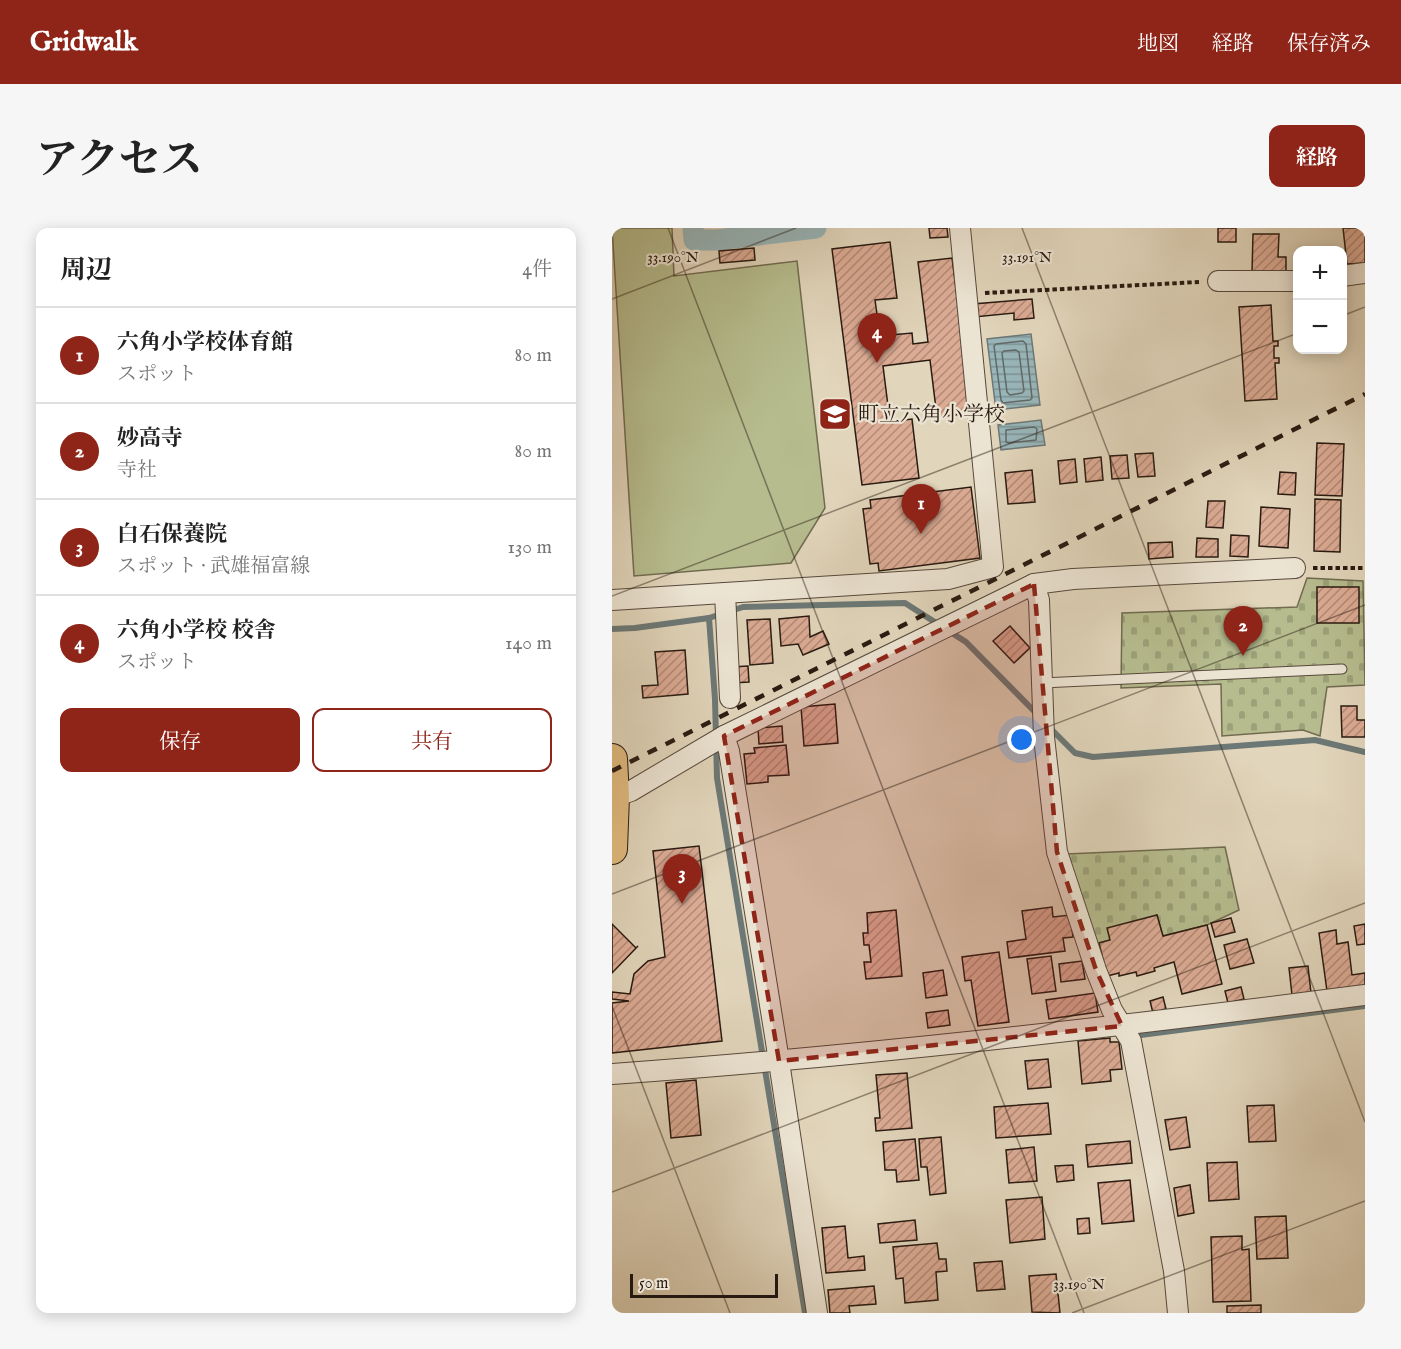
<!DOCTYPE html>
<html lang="ja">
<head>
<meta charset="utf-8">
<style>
	:root { --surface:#fff; --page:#f6f6f6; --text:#222; --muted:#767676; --line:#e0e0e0; --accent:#8f2418 }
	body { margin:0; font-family:"IM FELL English","Noto Serif JP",serif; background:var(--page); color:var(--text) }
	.controls { position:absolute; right:18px; top:18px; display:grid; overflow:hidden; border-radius:12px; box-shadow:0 3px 15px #0003 }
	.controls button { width:54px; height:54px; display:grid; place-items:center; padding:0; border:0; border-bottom:2px solid var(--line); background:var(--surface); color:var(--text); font:30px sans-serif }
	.scale { position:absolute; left:18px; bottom:15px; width:148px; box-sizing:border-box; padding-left:6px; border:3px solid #291a11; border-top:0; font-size:16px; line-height:21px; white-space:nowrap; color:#291a11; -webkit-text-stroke:4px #ece4d3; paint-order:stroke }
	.you { position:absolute; left:410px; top:512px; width:21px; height:21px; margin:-15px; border:4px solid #fff; border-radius:50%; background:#1a73e8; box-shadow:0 0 0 9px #1a73e833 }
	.badge { display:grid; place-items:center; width:39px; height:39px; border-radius:50%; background:var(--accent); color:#fff; font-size:20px; font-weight:700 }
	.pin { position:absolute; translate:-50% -50px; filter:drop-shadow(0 2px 3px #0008) }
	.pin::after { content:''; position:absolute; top:32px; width:21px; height:18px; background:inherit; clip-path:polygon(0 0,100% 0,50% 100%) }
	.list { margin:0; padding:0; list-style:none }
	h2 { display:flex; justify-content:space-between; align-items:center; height:78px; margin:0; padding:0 24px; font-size:26px }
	h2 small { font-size:20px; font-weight:400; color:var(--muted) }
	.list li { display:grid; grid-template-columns:39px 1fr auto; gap:18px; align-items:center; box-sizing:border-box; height:96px; padding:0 24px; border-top:2px solid var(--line) }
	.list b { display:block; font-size:22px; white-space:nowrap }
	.list p { margin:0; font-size:20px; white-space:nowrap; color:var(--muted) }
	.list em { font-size:20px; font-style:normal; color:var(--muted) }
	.actions { display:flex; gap:12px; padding:18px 24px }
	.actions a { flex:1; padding:14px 0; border:2px solid var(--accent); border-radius:12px; text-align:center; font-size:21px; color:var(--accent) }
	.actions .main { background:var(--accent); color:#fff }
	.map { position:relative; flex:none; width:753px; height:1085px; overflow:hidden; border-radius:12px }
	header { display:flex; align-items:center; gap:36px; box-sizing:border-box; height:84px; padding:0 30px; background:var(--accent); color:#fff }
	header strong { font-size:28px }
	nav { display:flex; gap:33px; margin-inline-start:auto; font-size:21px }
	.intro { display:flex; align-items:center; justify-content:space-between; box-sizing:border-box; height:144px; padding:0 36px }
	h1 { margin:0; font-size:42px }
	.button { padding:15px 27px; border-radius:12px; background:var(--accent); color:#fff; font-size:21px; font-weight:700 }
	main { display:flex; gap:36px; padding:0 36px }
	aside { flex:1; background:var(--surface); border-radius:12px; box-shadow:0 3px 15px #0003 }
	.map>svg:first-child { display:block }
	.cemetery { fill:url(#cemetery-stones); stroke:#706b50; stroke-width:1.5 }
	.pitch { fill:#b6bc8e; stroke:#706b50; stroke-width:1.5 }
	.water { fill:url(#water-rules); stroke:#6c7876; stroke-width:1.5 }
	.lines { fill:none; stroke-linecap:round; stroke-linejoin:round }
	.shore { stroke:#606866; stroke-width:1.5 }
	.stream { stroke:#6c7876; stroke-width:6 }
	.canal { stroke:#98b6ba; stroke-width:21 }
	.building { fill:url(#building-hatch); stroke:#291a11; stroke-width:1.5 }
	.service-casing { stroke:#57493c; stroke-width:11 }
	.minor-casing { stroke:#57493c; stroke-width:22 }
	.primary-casing { stroke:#291a11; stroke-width:32 }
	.path { stroke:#291a11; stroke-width:4; stroke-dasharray:4.5 3; stroke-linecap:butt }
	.service { stroke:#ece4d3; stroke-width:9 }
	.minor { stroke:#ece4d3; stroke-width:20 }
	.primary { stroke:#e0ba7e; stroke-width:30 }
	.rail { stroke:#291a11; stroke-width:4.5; stroke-dasharray:10 10; stroke-linecap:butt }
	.marked { fill:#8f2418; fill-opacity:0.2; stroke:#8f2418; stroke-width:4.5; stroke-dasharray:12 8; stroke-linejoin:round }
	.ticks { fill:none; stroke:#291a11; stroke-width:1.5; stroke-opacity:0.45 }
	.labels { text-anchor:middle; stroke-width:4.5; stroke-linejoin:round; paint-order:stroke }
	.poi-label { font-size:21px; fill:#291a11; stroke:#ece4d3; text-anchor:start }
	.ticks-label { font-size:15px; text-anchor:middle; fill:#291a11; stroke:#ece4d3; stroke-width:4.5; stroke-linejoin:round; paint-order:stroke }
</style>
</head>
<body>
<header>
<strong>Gridwalk</strong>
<nav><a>地図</a><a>経路</a><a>保存済み</a></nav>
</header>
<div class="intro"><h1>アクセス</h1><a class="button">経路</a></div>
<main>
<aside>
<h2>周辺<small>4件</small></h2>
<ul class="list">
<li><span class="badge">1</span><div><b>六角小学校体育館</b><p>スポット</p></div><em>80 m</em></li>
<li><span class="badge">2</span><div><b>妙高寺</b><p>寺社</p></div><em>80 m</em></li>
<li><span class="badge">3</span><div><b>白石保養院</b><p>スポット · 武雄福富線</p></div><em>130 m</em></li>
<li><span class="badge">4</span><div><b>六角小学校 校舎</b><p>スポット</p></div><em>140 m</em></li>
</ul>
<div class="actions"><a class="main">保存</a><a>共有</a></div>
</aside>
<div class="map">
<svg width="753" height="1085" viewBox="0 0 753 1085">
	<defs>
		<pattern id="cemetery-stones" width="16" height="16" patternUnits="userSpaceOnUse" patternTransform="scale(1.5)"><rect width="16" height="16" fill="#b6bc8e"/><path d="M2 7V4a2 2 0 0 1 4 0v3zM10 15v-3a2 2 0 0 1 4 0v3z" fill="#9ca179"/></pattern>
		<pattern id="water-rules" width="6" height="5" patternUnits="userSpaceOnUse" patternTransform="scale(1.5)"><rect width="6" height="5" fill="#98b6ba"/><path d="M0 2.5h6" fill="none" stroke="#7c9396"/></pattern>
		<pattern id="building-hatch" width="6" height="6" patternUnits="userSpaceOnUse" patternTransform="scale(1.5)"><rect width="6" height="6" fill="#dcab94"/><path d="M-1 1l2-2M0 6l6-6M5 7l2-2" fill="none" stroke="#b28a77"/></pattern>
	</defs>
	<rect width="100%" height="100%" fill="#e1d5bb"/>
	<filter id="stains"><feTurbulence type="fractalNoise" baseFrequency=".00333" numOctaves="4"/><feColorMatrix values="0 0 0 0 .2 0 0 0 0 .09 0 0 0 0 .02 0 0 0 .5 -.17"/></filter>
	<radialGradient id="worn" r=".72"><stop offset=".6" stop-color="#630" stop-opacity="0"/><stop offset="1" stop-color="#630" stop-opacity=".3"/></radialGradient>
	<g class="cemetery">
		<polygon points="695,350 751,353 753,457 715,459 708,508 691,502 610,508 609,456 509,460 510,385 685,379"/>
		<polygon points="613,619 627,682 595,697 551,708 545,687 498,712 482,716 455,626"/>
	</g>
	<polygon class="pitch" points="0,0 60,0 62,48 185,33 213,280 179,335 22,348"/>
	<g class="water">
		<polygon points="419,106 428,177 384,182 375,111"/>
		<polygon points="429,192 433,217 389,222 386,197"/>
	</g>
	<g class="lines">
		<g class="shore">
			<polygon points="411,113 414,116 420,170 418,172 391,175 389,172 382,118 384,116"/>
			<polygon points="404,122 407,124 412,163 410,165 398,167 395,164 390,125 392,123"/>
			<polygon points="422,199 425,201 424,212 397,215 394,214 394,202"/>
		</g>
		<g class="stream">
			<polyline points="97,390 103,471 105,550 193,1085"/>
			<polyline points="0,401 23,400 97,390 131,379 293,375 354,414 426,487"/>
			<polyline points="437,499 463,525 481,529 703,512 753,524"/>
			<polyline points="521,808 753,778"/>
		</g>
		<polyline class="canal" points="81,0 82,12 105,12 204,0"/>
	</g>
	<g class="building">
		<polygon points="317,0 335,0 336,9 318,10"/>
		<rect x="606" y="0" width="18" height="14"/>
		<polygon points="731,0 753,0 753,35 735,36"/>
		<polygon points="641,6 667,6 666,29 674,29 674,46 640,45"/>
		<polygon points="278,14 285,70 263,72 268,108 300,105 301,116 316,114 306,34 340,30 360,185 325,189 318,132 271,138 278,194 300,191 307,250 250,257 220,21"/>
		<polygon points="142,20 143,32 108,35 107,23"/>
		<polygon points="728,20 728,22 701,22"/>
		<polygon points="420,71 422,90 402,92 402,85 362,89 361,76"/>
		<polygon points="659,77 661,113 666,113 666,118 662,118 662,130 667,130 667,135 663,135 665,171 633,173 627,79"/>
		<polygon points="705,215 732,216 730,268 703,267"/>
		<polygon points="541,225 543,248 526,249 523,226"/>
		<polygon points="515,227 517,250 500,251 498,228"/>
		<polygon points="489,229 491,252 474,254 472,231"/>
		<polygon points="463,231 465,254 448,256 446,233"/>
		<polygon points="420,242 423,274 396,276 393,245"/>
		<polygon points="668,244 684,245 683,267 666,266"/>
		<polygon points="359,259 368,330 267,343 266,335 258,336 251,281 259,280 258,272"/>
		<polygon points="703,271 729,272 728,324 702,323"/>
		<polygon points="596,273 613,273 611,300 594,299"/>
		<polygon points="649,279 678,281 676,320 647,318"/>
		<polygon points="619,307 637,308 636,329 618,328"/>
		<polygon points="585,310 606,311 606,329 584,329"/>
		<polygon points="560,314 561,329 537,331 536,315"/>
		<rect x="705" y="359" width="42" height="36"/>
		<polygon points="197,388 198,409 211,403 217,416 191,427 186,416 169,418 167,391"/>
		<polygon points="158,391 161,435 138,437 135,392"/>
		<polygon points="398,398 418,420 402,435 381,413"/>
		<polygon points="73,422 76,466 31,470 30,458 46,457 43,424"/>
		<polygon points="136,438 137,454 120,455 119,439"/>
		<polygon points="223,476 226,515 192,518 189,479"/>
		<polygon points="729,478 745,478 745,492 753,492 753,509 730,509"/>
		<polygon points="170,498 171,514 147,516 146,500"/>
		<polygon points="174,517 177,547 156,548 156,554 135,556 132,526 143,525 142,520"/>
		<polygon points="87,618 110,813 0,825 0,775 17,773 0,771 0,764 18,766 22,746 36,733 53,729 41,623"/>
		<polygon points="440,679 441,689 458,687 461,709 451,710 453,723 397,730 395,714 414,711 410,683"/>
		<polygon points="284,682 290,748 254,751 252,734 259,734 257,717 252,717 251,705 256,705 255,685"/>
		<polygon points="545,687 551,708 595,697 610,756 570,766 562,734 542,740 543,743 525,748 524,744 507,748 507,745 495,748 487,715 498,712 495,700"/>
		<polygon points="619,690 623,704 603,709 599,695"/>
		<polygon points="0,696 24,720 26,718 0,745"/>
		<polygon points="753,696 753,716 745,717 742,698"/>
		<polygon points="724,702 725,716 736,714 740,747 753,745 753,758 715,763 707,705"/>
		<polygon points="635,711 642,735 618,741 612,717"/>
		<polygon points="387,724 397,794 366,798 359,752 353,753 350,729"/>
		<polygon points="439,728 444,763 420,766 415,731"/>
		<polygon points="470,733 473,751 449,754 447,736"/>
		<polygon points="696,738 699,765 680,767 677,740"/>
		<polygon points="331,742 335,767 314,770 311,745"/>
		<polygon points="629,759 632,771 616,775 613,763"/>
		<polygon points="483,765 486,784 437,791 434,772"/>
		<polygon points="551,769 554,781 541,785 538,773"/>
		<polygon points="336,782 338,797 316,800 314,785"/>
		<polygon points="498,810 498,814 507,814 510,841 498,842 499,853 470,856 466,813"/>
		<polygon points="436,831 439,859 416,861 413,833"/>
		<polygon points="295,845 300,900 264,903 263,890 268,890 264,847"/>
		<polygon points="84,852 89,907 59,910 54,855"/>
		<polygon points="436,875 439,906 384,910 382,879"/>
		<polygon points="662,877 664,913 637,914 635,878"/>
		<polygon points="574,889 578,919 558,922 553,892"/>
		<polygon points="329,909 334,965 318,967 315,939 309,939 307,911"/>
		<polygon points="303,911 307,952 285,954 284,942 273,942 271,914"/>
		<polygon points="518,913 520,935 476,939 474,917"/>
		<polygon points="422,919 425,953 397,955 394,922"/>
		<polygon points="625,934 627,971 597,973 595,935"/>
		<polygon points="461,937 462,952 445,954 443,938"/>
		<polygon points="518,952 522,993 490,996 486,955"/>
		<polygon points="578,957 582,985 566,988 562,960"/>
		<polygon points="430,969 433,1011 398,1015 394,972"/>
		<polygon points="674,988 676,1030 645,1031 643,989"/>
		<polygon points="477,990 478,1005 466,1006 465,991"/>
		<polygon points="303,992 305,1012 268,1015 266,996"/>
		<polygon points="233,998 236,1030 252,1028 253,1042 214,1045 210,1000"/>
		<polygon points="630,1008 630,1022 637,1021 639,1073 601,1074 599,1009"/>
		<polygon points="325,1015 327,1031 334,1031 335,1043 324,1044 326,1072 293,1075 291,1050 284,1051 281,1019"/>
		<polygon points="390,1033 393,1061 365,1063 362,1035"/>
		<polygon points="444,1046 448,1085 420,1084 417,1048"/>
		<polygon points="262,1058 264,1076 237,1078 238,1085 218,1085 216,1062"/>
		<polygon points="649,1077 649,1085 615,1085 615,1078"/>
	</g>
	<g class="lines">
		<defs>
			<polyline id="service" points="430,455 730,441"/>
			<g id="minor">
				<polyline points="730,48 753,45"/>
				<polyline points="606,53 686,53"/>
				<polyline points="422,356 427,372 432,509 445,624 484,742 500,782 519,813 562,1043 566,1085"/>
				<polyline points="113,365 118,470"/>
				<polyline points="0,372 336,351 381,339 348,0"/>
				<polyline points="112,508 117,523 164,814 205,1085"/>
				<polyline points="2,569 19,563 112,508 422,356 461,351 683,340"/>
				<path d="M0,846c252,-18 503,-47 753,-79"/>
			</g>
			<polyline id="primary" points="0,531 2,569 0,621"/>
		</defs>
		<use href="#service" class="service-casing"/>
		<use href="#minor" class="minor-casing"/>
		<use href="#primary" class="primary-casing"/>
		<g class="path">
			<polyline points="373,65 587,54"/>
			<polyline points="701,340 753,340"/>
		</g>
		<use href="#service" class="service"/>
		<use href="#minor" class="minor"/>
		<use href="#primary" class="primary"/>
		<polyline class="rail" points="0,543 753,166"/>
	</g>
	<path class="marked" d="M422,356l23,268 39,118 26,56 -343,35 -55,-325z"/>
	<path class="ticks" d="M56,0l416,1085M410,0l343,894M0,71l184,-71M730,88l23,-9M0,368l686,-263M0,666l753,-289M0,778l118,307M0,964l753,-289M460,1085l293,-112"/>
	<defs>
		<symbol id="school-square" viewBox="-11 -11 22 22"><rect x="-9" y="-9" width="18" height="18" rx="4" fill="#8f2418" stroke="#ece4d3"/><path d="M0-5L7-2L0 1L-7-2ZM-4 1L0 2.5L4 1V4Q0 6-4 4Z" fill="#fff"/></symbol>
	</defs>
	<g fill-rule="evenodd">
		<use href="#school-square" x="204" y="167" width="38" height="38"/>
	</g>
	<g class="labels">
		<g class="poi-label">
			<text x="246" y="193">町立六角小学校</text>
		</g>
	</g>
	<g class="ticks-label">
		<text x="61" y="34">33.190°N</text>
		<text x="415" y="34">33.191°N</text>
		<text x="467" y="1061">33.190°N</text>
	</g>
	<rect width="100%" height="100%" filter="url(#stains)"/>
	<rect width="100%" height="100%" fill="url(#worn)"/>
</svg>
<div class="controls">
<button>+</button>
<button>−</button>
</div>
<div class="scale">50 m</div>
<div class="you"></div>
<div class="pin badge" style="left:309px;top:306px">1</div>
<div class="pin badge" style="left:631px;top:428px">2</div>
<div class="pin badge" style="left:70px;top:676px">3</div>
<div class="pin badge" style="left:265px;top:135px">4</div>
</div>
</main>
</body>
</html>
